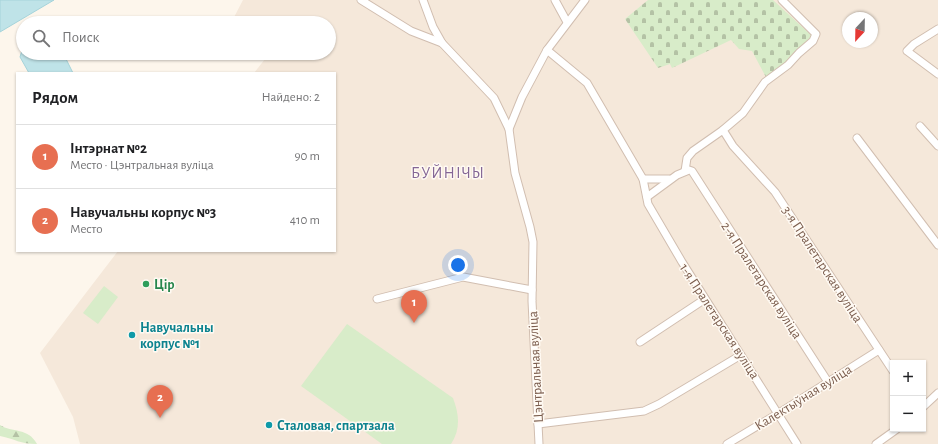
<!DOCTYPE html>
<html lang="ru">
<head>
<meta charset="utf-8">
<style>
	:root { --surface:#fff; --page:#f2f2f2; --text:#202124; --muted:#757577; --line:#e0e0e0; --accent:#e76f51 }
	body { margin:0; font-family:"Alegreya Sans",sans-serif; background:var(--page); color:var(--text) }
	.controls { position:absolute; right:12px; bottom:12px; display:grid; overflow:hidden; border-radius:0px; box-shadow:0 1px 3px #0004 }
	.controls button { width:36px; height:36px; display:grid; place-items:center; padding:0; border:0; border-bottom:1px solid var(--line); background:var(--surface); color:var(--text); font:20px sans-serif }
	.compass { position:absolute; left:842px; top:12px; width:36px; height:36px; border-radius:50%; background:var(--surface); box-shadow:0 1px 3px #0004; rotate:202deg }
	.you { position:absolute; left:458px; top:265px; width:14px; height:14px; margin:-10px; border:3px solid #fff; border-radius:50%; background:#1a73e8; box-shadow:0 0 0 6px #1a73e833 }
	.badge { display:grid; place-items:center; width:26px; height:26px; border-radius:50%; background:var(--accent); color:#fff; font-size:13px; font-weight:700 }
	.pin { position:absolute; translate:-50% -33px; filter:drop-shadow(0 1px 2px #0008) }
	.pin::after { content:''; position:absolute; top:21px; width:14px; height:12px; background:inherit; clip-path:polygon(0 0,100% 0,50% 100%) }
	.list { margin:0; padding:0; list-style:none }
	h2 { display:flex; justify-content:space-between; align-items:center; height:52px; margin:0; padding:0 16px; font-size:17px }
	h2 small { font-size:13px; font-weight:400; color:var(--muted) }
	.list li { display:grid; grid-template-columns:26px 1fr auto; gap:12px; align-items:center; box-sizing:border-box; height:64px; padding:0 16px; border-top:1px solid var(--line) }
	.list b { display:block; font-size:15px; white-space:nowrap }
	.list p { margin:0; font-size:13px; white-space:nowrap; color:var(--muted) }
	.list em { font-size:13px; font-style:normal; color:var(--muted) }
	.icon { flex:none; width:22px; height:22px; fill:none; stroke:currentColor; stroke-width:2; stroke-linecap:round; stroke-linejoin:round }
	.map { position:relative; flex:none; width:938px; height:444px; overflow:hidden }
	.search { position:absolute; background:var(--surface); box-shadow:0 1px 3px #0004; left:16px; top:16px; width:320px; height:44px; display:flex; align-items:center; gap:10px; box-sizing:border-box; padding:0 14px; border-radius:22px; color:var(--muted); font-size:15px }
	.panel { position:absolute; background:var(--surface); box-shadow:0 1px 3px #0004; left:16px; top:72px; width:320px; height:180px; border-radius:0px }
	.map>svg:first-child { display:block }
	.residential { fill:#f5e8da; fill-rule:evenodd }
	.green { fill:#d8ecc9 }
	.forest { fill:url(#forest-firs) }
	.cemetery { fill:url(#cemetery-stones) }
	.water { fill:#bfe3e8; stroke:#a5d3da }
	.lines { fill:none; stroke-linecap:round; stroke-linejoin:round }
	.minor-casing { stroke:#d1beb0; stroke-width:9 }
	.minor { stroke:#fff; stroke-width:7 }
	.leisure-dot { fill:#2e9e5b; stroke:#fffaf3; stroke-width:1.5 }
	.culture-dot { fill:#0f9aa8; stroke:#fffaf3; stroke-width:1.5 }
	.labels { text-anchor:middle; stroke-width:3; stroke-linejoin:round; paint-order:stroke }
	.street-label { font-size:14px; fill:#7a5c4d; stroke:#fffaf3 }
	.leisure-label { font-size:14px; font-weight:bold; fill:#27864d; stroke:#fffaf3; text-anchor:start }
	.culture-label { font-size:14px; font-weight:bold; fill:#0d838f; stroke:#fffaf3; text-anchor:start }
	.quarter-label { font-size:16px; letter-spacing:1px; fill:#846695; stroke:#fffaf3 }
</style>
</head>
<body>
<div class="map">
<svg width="938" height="444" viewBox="0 0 938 444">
	<defs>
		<pattern id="forest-firs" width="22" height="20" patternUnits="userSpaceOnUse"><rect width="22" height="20" fill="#d8ecc9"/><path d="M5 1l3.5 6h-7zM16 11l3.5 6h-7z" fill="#b4c2a5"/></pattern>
		<pattern id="cemetery-stones" width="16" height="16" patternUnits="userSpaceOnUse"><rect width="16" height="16" fill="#d8ecc9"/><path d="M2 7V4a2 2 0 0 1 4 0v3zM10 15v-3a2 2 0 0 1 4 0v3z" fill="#b4c2a5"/></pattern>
	</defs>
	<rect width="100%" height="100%" fill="#fdf6ec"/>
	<path class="residential" d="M243,0h695v444h-858l-7,-27 -33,-64 78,-102h217v-178h-81l11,-14 -8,-6h72v-30h-98zM848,18h24v24h-24zM893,363h30v66h-30z"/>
	<g class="green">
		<polygon points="104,286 118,297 98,324 83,313"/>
		<path d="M347,324l106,74c6,16 8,31 -2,46h-69l-81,-58z"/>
	</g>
	<path class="forest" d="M0,425c12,8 28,2 37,19 -17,0 -22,-5 -37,-8z"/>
	<polygon class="cemetery" points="648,0 773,0 812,36 784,67 767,79 752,51 739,49 731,40 672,68 670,64 658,68 625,19"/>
	<g class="water">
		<polygon points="0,0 54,0 0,32"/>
		<polygon points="23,47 23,53 63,53 73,73 29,73 20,57"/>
	</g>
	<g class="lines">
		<defs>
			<g id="minor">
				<polyline points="361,0 411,31 442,43 494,98 509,129"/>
				<polyline points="423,0 433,27 442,43"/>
				<polyline points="555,0 567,22"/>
				<polyline points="782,0 816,34 813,41 799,53 788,65 765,82 743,113 723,130 733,146 775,192 893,371"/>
				<polyline points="938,29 914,44 907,51 938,74"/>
				<polyline points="547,50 587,83 643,179 648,204 682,262 797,444"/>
				<polyline points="920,126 938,146"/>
				<polyline points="857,138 938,245"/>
				<polyline points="685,171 687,158 693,151 723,130"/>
				<polyline points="643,179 669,179"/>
				<polyline points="647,197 677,175 689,170 692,171 828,382"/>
				<polyline points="377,299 463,277 532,290"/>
				<polyline points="640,342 705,299"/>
				<polyline points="923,407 938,393"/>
				<polyline points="538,424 644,411 659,404 741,355"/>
				<polyline points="539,444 532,301 533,242 530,227 515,173 509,129 522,97 547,50 585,0"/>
				<polyline points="727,444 779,413 879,350"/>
				<polyline points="876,444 897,429"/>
			</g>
		</defs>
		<use href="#minor" class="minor-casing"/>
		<use href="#minor" class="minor"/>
	</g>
	<circle class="leisure-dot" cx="146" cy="284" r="4"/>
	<g class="culture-dot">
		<circle cx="132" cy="335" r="4"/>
		<circle cx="269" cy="425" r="4"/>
	</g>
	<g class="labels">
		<g class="street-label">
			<text transform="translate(823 264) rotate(57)" y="5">3-я Пралетарская вуліца</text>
			<text transform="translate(762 280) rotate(57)" y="5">2-я Пралетарская вуліца</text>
			<text transform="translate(720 321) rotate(57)" y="5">1-я Пралетарская вуліца</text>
			<text transform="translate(535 367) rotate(-93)" y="5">Цэнтральная вуліца</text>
			<text transform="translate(803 397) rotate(-32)" y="5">Калектыўная вуліца</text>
		</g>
		<g class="leisure-label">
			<text x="154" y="289">Цір</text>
		</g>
		<g class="culture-label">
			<text x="140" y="332">Навучальны<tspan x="140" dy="16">корпус №1</tspan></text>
			<text x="277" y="430">Сталовая, спартзала</text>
		</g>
		<g class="quarter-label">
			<text x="448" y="178">БУЙНІЧЫ</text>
		</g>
	</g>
</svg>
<div class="controls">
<button>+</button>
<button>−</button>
</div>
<svg class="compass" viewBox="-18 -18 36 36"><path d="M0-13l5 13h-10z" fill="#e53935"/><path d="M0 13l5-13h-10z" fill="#757577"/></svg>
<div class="you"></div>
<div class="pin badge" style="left:414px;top:323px">1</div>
<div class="pin badge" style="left:160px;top:418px">2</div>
<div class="search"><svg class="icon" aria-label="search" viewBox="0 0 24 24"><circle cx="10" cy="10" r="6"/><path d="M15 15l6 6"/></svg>Поиск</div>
<section class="panel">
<h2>Рядом<small>Найдено: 2</small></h2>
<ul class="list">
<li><span class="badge">1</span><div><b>Інтэрнат №2</b><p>Место · Цэнтральная вуліца</p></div><em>90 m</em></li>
<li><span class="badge">2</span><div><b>Навучальны корпус №3</b><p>Место</p></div><em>410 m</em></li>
</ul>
</section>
</div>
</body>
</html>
